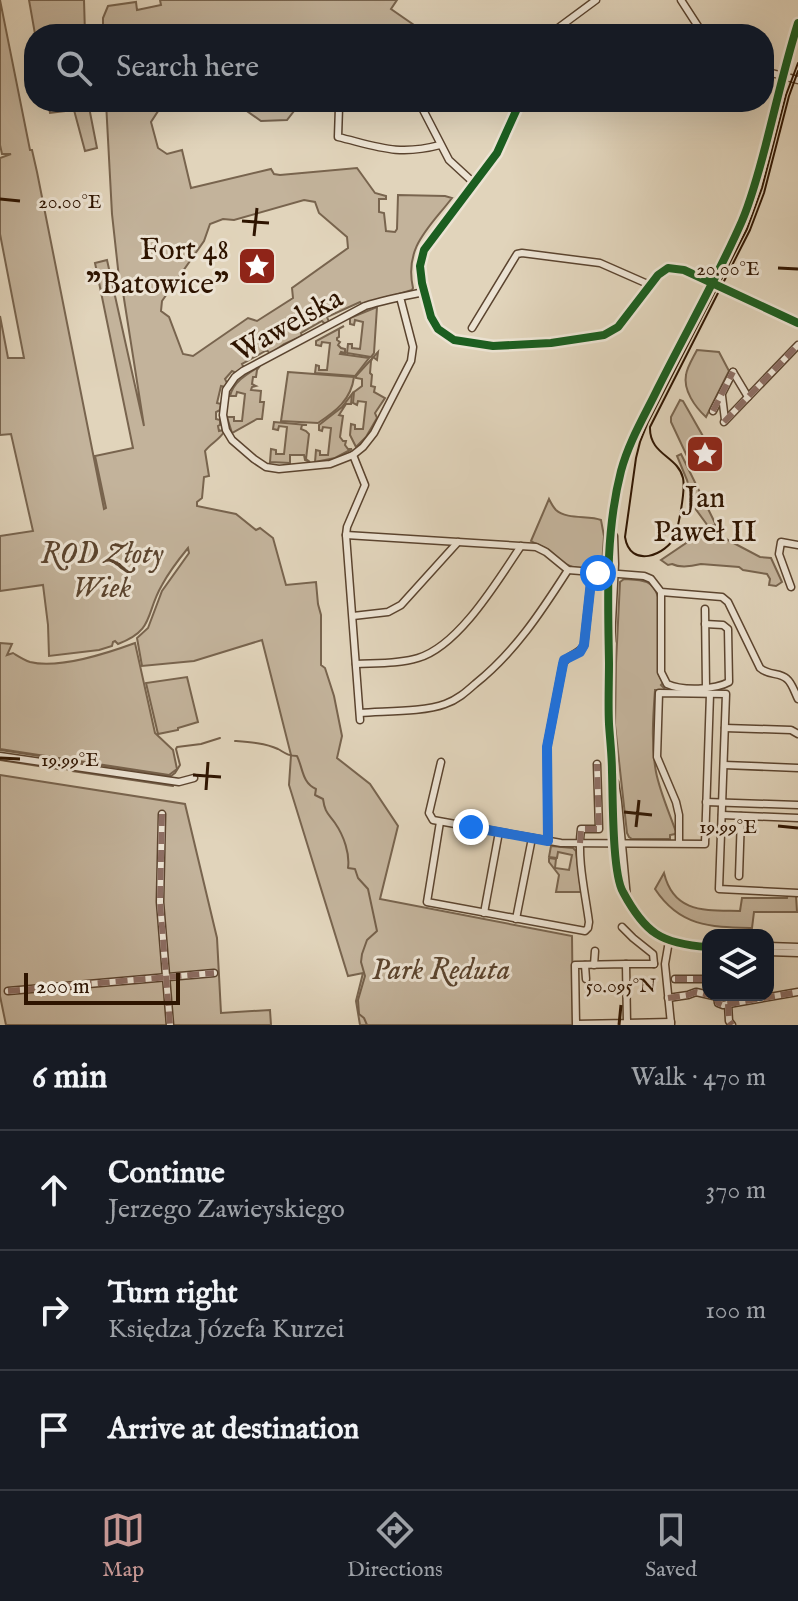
<!DOCTYPE html>
<html lang="en">
<head>
<meta charset="utf-8">
<style>
	:root { --surface:#171b24; --page:#242831; --text:#f1f3f6; --muted:#9ea1a6; --line:#363941; --accent:#c59692 }
	body { margin:0; font-family:"IM FELL English",serif; background:var(--page); color:var(--text) }
	.controls { position:absolute; right:24px; bottom:24px; display:grid; overflow:hidden; border-radius:16px; box-shadow:0 8px 32px #0002 }
	.controls button { width:72px; height:72px; display:grid; place-items:center; padding:0; border:0; border-bottom:2px solid var(--line); background:var(--surface); color:var(--text); font:40px sans-serif }
	.scale { position:absolute; left:24px; bottom:20px; width:156px; box-sizing:border-box; padding-left:8px; border:4px solid #2e1400; border-top:0; font-size:22px; line-height:28px; white-space:nowrap; color:#2e1400; -webkit-text-stroke:6px #ece3d3; paint-order:stroke }
	.stop { position:absolute; width:24px; height:24px; margin:-18px; border:6px solid #1a73e8; border-radius:50%; background:#fff }
	.stop.end { background:#1a73e8; border-color:#fff; box-shadow:0 2px 8px #0008 }
	.list { margin:0; padding:0; list-style:none }
	h2 { display:flex; justify-content:space-between; align-items:center; height:104px; margin:0; padding:0 32px; font-size:34px }
	h2 small { font-size:26px; font-weight:400; color:var(--muted) }
	.list li { display:grid; grid-template-columns:52px 1fr auto; gap:24px; align-items:center; box-sizing:border-box; height:120px; padding:0 32px; border-top:2px solid var(--line) }
	.list b { display:block; font-size:30px; white-space:nowrap }
	.list p { margin:0; font-size:26px; white-space:nowrap; color:var(--muted) }
	.list em { font-size:26px; font-style:normal; color:var(--muted) }
	.icon { flex:none; width:44px; height:44px; fill:none; stroke:currentColor; stroke-width:2; stroke-linecap:round; stroke-linejoin:round }
	.map { position:relative; flex:none; width:798px; height:1025px; overflow:hidden }
	.search { position:absolute; background:var(--surface); box-shadow:0 8px 32px #0002; left:24px; right:24px; top:24px; height:88px; display:flex; align-items:center; gap:20px; box-sizing:border-box; padding:0 28px; border-radius:32px; color:var(--muted); font-size:30px }
	.sheet { height:464px; background:var(--surface) }
	nav { display:flex; justify-content:space-around; align-items:center; box-sizing:border-box; height:112px; border-top:2px solid var(--line); background:var(--surface); font-size:22px; color:var(--muted) }
	nav a { display:grid; justify-items:center; gap:4px }
	nav .on { color:var(--accent) }
	.map>svg:first-child { display:block }
	.green { fill:#c3b39b; stroke:#78644e; stroke-width:2; fill-rule:evenodd }
	.lines { fill:none; stroke-linecap:round; stroke-linejoin:round }
	.stream { stroke:#75604a; stroke-width:2 }
	.minor-casing { stroke:#5b442f; stroke-width:9 }
	.minor { stroke:#ece3d3; stroke-width:6 }
	.tram { stroke:#2e1400; stroke-width:2 }
	.quiet { stroke:#8d6e63; stroke-width:6; stroke-dasharray:12 6; stroke-linecap:butt }
	.cycleway-casing { stroke:#ece3d3; stroke-width:13 }
	.cycleway { stroke:#1b5e20; stroke-width:8 }
	.route { stroke:#1a73e8; stroke-width:10 }
	.ticks { fill:none; stroke:#2e1400; stroke-width:3 }
	.labels { text-anchor:middle; stroke-width:6; stroke-linejoin:round; paint-order:stroke }
	.poi-label { font-size:30px; fill:#2e1400; stroke:#ece3d3; text-anchor:end }
	.street-label { font-size:30px; fill:#2e1400; stroke:#ece3d3 }
	.park-label { font-size:30px; font-style:italic; fill:#5b442e; stroke:#ece3d3 }
	.ticks-label { font-size:20px; text-anchor:middle; fill:#2e1400; stroke:#ece3d3; stroke-width:6; stroke-linejoin:round; paint-order:stroke }
</style>
</head>
<body>
<div class="map">
<svg width="798" height="1025" viewBox="0 0 798 1025">
	<rect width="100%" height="100%" fill="#e1d4bb"/>
	<filter id="stains"><feTurbulence type="fractalNoise" baseFrequency=".0025" numOctaves="4"/><feColorMatrix values="0 0 0 0 .2 0 0 0 0 .09 0 0 0 0 .02 0 0 0 .5 -.17"/></filter>
	<radialGradient id="worn" r=".72"><stop offset=".6" stop-color="#630" stop-opacity="0"/><stop offset="1" stop-color="#630" stop-opacity=".3"/></radialGradient>
	<g class="green">
		<path d="M0,0l30,150h2l5,22 67,337 2,-1 -11,-52 38,-8 -38,-185 12,-3 37,166 -22,-140 -2,1 -8,-73 -6,-112h58l-13,20 7,26 9,6 15,-4 9,38 80,-19 3,5 6,1 77,-7 18,25 11,3v3h-7v13l5,1 2,18 9,1 2,-3 1,-34 47,1 7,2c-23,30 -48,49 -39,90l-1,2 -50,15 -2,-3 -33,15 2,5 -4,2 -3,-3 -21,12 1,3 -18,8 -14,10 -3,-4 -25,14 2,4 -8,5 -4,-2 -7,8 2,4 -2,4 -4,-1 -4,17 4,1 -1,6 -4,2v7l4,1v5l-2,1 1,5 4,-1 1,2c-6,9 -13,11 -19,19l4,25 -5,1 -2,21 -5,4v4l39,8 20,16 4,-2 13,10 13,47 30,-3 2,22 3,11v50l4,3 9,28 8,40 -5,22 33,26 28,42 -18,73 192,37 1,89h-213l-4,-24 7,-28 -15,3 -59,-191 2,-30 -29,-115 -68,21 -52,5 -5,-28 11,-10 14,-37 27,-38 -1,-5c-9,11 -19,24 -26,37 -17,29 -7,45 -44,59l-3,-3 -2,1 -1,4 -13,4 -50,6 -1,-31 -5,-40 -43,6v-55l33,-5 -22,-97 -11,1v-119l8,42h16l-24,-124v-76l11,-4h-9l-2,-9zM304,200l11,2 4,11 28,24 1,11 -56,40 1,10 -36,23 -9,-3 -55,38 -10,-2 -14,-37 -8,-6 1,-10 42,-60 6,-17 13,-5 11,1z"/>
		<polygon points="29,0 84,0 85,34 35,34"/>
		<polygon points="160,0 397,0 391,9 427,34 103,34 103,18 108,6 136,2 137,10 161,5"/>
		<polygon points="48,102 88,102 97,148 85,151 74,110 50,113"/>
		<polygon points="234,102 301,102 287,120 261,121"/>
		<polygon points="377,307 374,353 371,357 347,353 348,344 352,344 352,348 360,349 363,322 355,320 354,325 350,324 350,318"/>
		<polygon points="344,326 339,329 339,337 337,338 337,340 340,342 338,345 341,348 345,349 345,353 341,352 340,354 369,358 355,376 315,373 316,365 319,366 319,370 327,370 330,343 322,342 321,346 316,345 316,341"/>
		<path d="M697,350l22,2 10,19 -23,46c-11,-10 -23,-27 -20,-42 1,-8 7,-17 11,-25z"/>
		<polygon points="378,352 377,360 373,357 371,361 370,373 372,375 371,386 375,387 374,392 385,398 375,413 377,418 366,437 356,447 350,435 351,424 355,425 355,429 363,429 366,402 358,401 357,405 353,403 354,392 362,386 362,379 356,378 356,376"/>
		<path d="M260,366l-3,4 -1,7h-3l-1,7 4,2 -4,1 -1,3 10,1 -1,11h4l-2,17h-5l-25,14 -5,-16h7v4h8l3,-27 -8,-2 -1,4h-6c4,-15 17,-22 30,-30z"/>
		<path d="M288,372l66,5c-3,23 -18,34 -36,46l-37,-2z"/>
		<polygon points="352,394 351,404 346,404 339,415 343,416 340,437 343,441 346,441 345,445 348,449 352,449 335,458 315,462 316,450 320,451 320,455 328,455 331,428 323,427 322,431 319,430 319,425 342,407"/>
		<polygon points="680,400 683,401 708,445 695,461 697,466 693,469 671,422 671,417"/>
		<polygon points="274,422 307,425 302,425 301,429 306,431 309,434 306,459 310,462 305,460 304,455 290,455 290,463 270,462 271,449 276,450 276,454 284,454 287,427 279,426 278,430 273,429"/>
		<polygon points="681,454 716,525 708,526 689,500 690,491 687,480 677,456"/>
		<path d="M549,499c2,4 4,8 7,11 11,10 33,5 45,10l3,16 -2,30c-11,5 -28,3 -38,-3 -6,-4 -10,-9 -15,-13 -6,-4 -12,-5 -18,-9z"/>
		<path d="M707,529l53,28 11,1 11,24 -6,4 -7,-1 1,-6 -3,-5 -24,-4 -4,-3 -38,-3c-8,2 -21,4 -29,0l-4,1 -7,-5z"/>
		<path d="M624,579c17,1 29,0 34,18v76l5,10 -2,2 3,3 2,-1 9,3h-20c-2,27 -4,55 1,82 4,20 13,40 20,60l-1,2 -5,1v4h-38l-3,-2 -2,-4 -12,-108 1,-62 4,-81z"/>
		<path d="M0,643l12,1 -5,11 6,-2c5,3 11,7 17,9 28,7 78,-9 105,-19l20,90 18,17 4,19 -8,6 -169,-26z"/>
		<polygon points="187,677 198,722 178,728 178,730 158,734 146,683"/>
		<polygon points="0,775 185,804 217,938 221,1013 270,1010 271,1025 6,1025 0,996"/>
		<polygon points="551,846 573,848 576,851 581,892 556,892 559,875 549,862 549,858 556,859 555,868 569,870 572,855 558,852 557,858 549,857"/>
		<path d="M664,873c10,41 42,37 76,38l2,-13h45l1,-4 8,2 1,16h-43l-2,16c-41,-1 -72,-1 -97,-39z"/>
	</g>
	<g class="lines">
		<g class="stream">
			<path d="M235,741c14,1 30,2 43,8 7,4 10,7 19,7 6,12 5,27 19,33l-1,6 8,4c2,14 5,14 12,24 9,13 15,31 13,45l7,1 3,9 10,11 9,42 -10,9 -5,14 -1,8 4,14 -7,24 1,14 5,4 3,7"/>
			<polyline points="0,750 171,776 175,773 180,765 176,749 177,747 201,744 220,738"/>
			<polyline points="0,760 64,770"/>
			<polyline points="72,771 173,786"/>
		</g>
		<defs>
			<g id="minor">
				<polyline points="681,0 703,34"/>
				<polyline points="550,34 596,0"/>
				<polyline points="764,71 798,80"/>
				<path d="M345,102l-6,5 -1,30c41,10 60,19 102,8"/>
				<polyline points="419,102 449,160 474,183"/>
				<polyline points="520,102 497,153 424,250 420,266 422,283 431,317 438,329 454,340 493,346 551,343 604,335 618,327 658,275 668,268 684,270 798,323"/>
				<path d="M400,297l13,50 -2,14 -37,72 -11,14 -10,8 -23,9 -51,5 -13,-2 -12,-8 -22,-19 -6,-10 -3,-15 3,-25 9,-13 8,-6 122,-65c19,-6 39,-10 59,-14"/>
				<polyline points="472,328 517,254 522,253 600,263 650,285"/>
				<polyline points="733,372 748,397"/>
				<polyline points="722,396 725,420"/>
				<polyline points="713,411 733,372"/>
				<polyline points="724,422 798,345"/>
				<polyline points="353,455 365,485 347,527 346,535 360,720"/>
				<path d="M346,535l190,12 10,5 22,18 76,6 7,3 10,13 61,5 6,5 32,66c9,8 20,4 27,11 5,4 8,14 11,20"/>
				<polyline points="791,587 779,554 781,542 798,545"/>
				<path d="M661,592v80l6,12c15,7 48,6 62,-2l-1,-53 -5,-4 -18,-1"/>
				<polyline points="705,609 706,688"/>
				<polyline points="353,616 388,612 401,605 458,542"/>
				<polyline points="611,641 615,564 614,536"/>
				<path d="M356,664c20,-1 43,0 62,-6 41,-12 80,-78 103,-112"/>
				<path d="M360,713c23,-2 64,-1 85,-9 12,-4 21,-12 30,-20 40,-32 66,-72 93,-114"/>
				<polyline points="725,728 791,730 798,734"/>
				<polyline points="0,756 179,782 194,778"/>
				<polyline points="441,762 429,813 433,820 561,843 705,844 710,694"/>
				<polyline points="724,765 798,768"/>
				<polyline points="615,782 618,802 627,898"/>
				<polyline points="706,802 798,805"/>
				<polyline points="162,814 160,902 170,1025"/>
				<polyline points="722,815 798,818"/>
				<path d="M440,822l-13,80 158,29 3,-3 1,-6c-4,-30 -12,-63 -8,-93h18l-2,-65"/>
				<path d="M548,841l-1,-94 16,-83c4,-10 17,-9 21,-19l8,-73"/>
				<polyline points="679,843 679,815 676,802 657,757 659,693 726,694 719,889 798,893"/>
				<polyline points="739,876 741,816"/>
				<polyline points="484,913 499,832"/>
				<polyline points="516,919 532,838"/>
				<polyline points="622,927 633,938 653,954 654,964"/>
				<polyline points="669,941 665,964 671,1024"/>
				<polyline points="768,946 798,947"/>
				<path d="M708,947c-47,-3 -63,-14 -85,-55 -11,-19 -10,-96 -11,-120 0,-16 -2,-32 -3,-48 -1,-21 0,-41 0,-61 -1,-64 -4,-130 12,-192 8,-30 24,-56 37,-83 28,-56 59,-110 84,-167 11,-26 18,-54 25,-81 10,-39 19,-79 31,-117"/>
				<polyline points="768,952 798,953"/>
				<polyline points="626,964 654,964"/>
				<polyline points="585,965 586,979"/>
				<polyline points="594,965 595,951"/>
				<polyline points="675,979 708,979"/>
				<polyline points="8,991 214,973"/>
				<polyline points="717,995 718,1003 723,1005 798,992"/>
				<polyline points="668,998 688,995 696,992 718,997"/>
				<polyline points="728,1004 729,1021 732,1025"/>
				<polyline points="627,1025 627,1023 576,1024 575,965 626,964 627,1023 671,1022"/>
			</g>
		</defs>
		<use href="#minor" class="minor-casing"/>
		<use href="#minor" class="minor"/>
		<path class="tram" d="M798,63l-12,32 -24,93 -15,41 -99,193 -8,20 -4,16 -11,79c5,32 41,19 51,-2 3,-15 10,-43 7,-57 -5,-22 -34,-23 -33,-51l100,-197 14,-37 25,-97 9,-25"/>
		<g class="quiet">
			<polyline points="713,411 733,372"/>
			<polyline points="724,422 798,345"/>
			<polyline points="162,814 160,902 170,1025"/>
			<polyline points="580,843 581,829 599,829 597,764"/>
			<polyline points="675,979 708,979"/>
			<polyline points="8,991 214,973"/>
			<polyline points="717,995 718,1003 723,1005 798,992"/>
			<polyline points="668,998 688,995 696,992 718,997"/>
			<polyline points="728,1004 729,1021 732,1025"/>
		</g>
		<defs>
			<g id="cycleway">
				<polyline points="520,102 497,153 424,250 420,266 422,283 431,317 438,329 454,340 493,346 551,343 604,335 618,327 658,275 668,268 684,270 798,323"/>
				<path d="M708,947c-47,-3 -63,-14 -85,-55 -11,-19 -10,-96 -11,-120 0,-16 -2,-32 -3,-48 -1,-21 0,-41 0,-61 -1,-64 -4,-130 12,-192 8,-30 24,-56 37,-83 28,-56 59,-110 84,-167 11,-26 18,-54 25,-81 10,-39 19,-79 31,-117"/>
			</g>
		</defs>
		<use href="#cycleway" class="cycleway-casing"/>
		<use href="#cycleway" class="cycleway"/>
	</g>
	<g class="lines">
		<polyline class="route" points="471,827 548,841 547,747 563,664 564,660 580,652 584,645 592,572 598,573"/>
	</g>
	<path class="ticks" d="M0,199l20,2M242,221l27,2M254,236l3,-28M778,268l20,1M0,758l20,1M193,775l28,2M206,790l2,-28M624,812l28,3M778,826l20,2M636,827l3,-27M619,1025l2,-20"/>
	<defs>
		<symbol id="sight-square" viewBox="-11 -11 22 22"><rect x="-9" y="-9" width="18" height="18" rx="4" fill="#8f2418" stroke="#ece3d3"/><path d="M0-6L1.8-2.2L6-1.7L2.9 1.2L3.7 5.4L0 3.3L-3.7 5.4L-2.9 1.2L-6-1.7L-1.8-2.2Z" fill="#fff"/></symbol>
	</defs>
	<g fill-rule="evenodd">
		<use href="#sight-square" x="235" y="244" width="44" height="44"/>
		<use href="#sight-square" x="683" y="432" width="44" height="44"/>
	</g>
	<g class="labels">
		<g class="poi-label">
			<text x="229" y="259">Fort 48<tspan x="229" dy="34">"Batowice"</tspan></text>
			<text x="705" y="507" text-anchor="middle">Jan<tspan x="705" dy="34">Paweł II</tspan></text>
		</g>
		<g class="street-label">
			<text transform="translate(287 324) rotate(-29)" y="10">Wawelska</text>
		</g>
		<g class="park-label">
			<text x="102" y="563">ROD Złoty<tspan x="102" dy="34">Wiek</tspan></text>
			<text x="441" y="979">Park Reduta</text>
		</g>
	</g>
	<g class="ticks-label">
		<text x="70" y="208">20.00°E</text>
		<text x="728" y="275">20.00°E</text>
		<text x="70" y="766">19.99°E</text>
		<text x="728" y="833">19.99°E</text>
		<text x="621" y="992">50.095°N</text>
	</g>
	<rect width="100%" height="100%" filter="url(#stains)"/>
	<rect width="100%" height="100%" fill="url(#worn)"/>
</svg>
<div class="controls">
<button><svg class="icon" aria-label="layers" viewBox="0 0 24 24"><path d="M12 4l9 5-9 5-9-5zM3 14l9 5 9-5"/></svg></button>
</div>
<div class="scale">200 m</div>
<div class="stop" style="left:598px;top:573px"></div>
<div class="stop end" style="left:471px;top:827px"></div>
<div class="search"><svg class="icon" aria-label="search" viewBox="0 0 24 24"><circle cx="10" cy="10" r="6"/><path d="M15 15l6 6"/></svg>Search here</div>
</div>
<section class="sheet">
<h2>6 min<small>Walk · 470 m</small></h2>
<ul class="list">
<li><svg class="icon" aria-label="ahead" viewBox="0 0 24 24"><path d="M12 20V5M6 11l6-6 6 6"/></svg><div><b>Continue</b><p>Jerzego Zawieyskiego</p></div><em>370 m</em></li>
<li><svg class="icon" aria-label="right" viewBox="0 0 24 24"><path d="M7 20v-9h11M14 6l5 5-5 5"/></svg><div><b>Turn right</b><p>Księdza Józefa Kurzei</p></div><em>100 m</em></li>
<li><svg class="icon" aria-label="arrive" viewBox="0 0 24 24"><path d="M6 21V4h12l-3 4 3 4H6"/></svg><div><b>Arrive at destination</b></div></li>
</ul>
</section>
<nav>
<a class="on"><svg class="icon" aria-label="map" viewBox="0 0 24 24"><path d="M3 6l6-2 6 2 6-2v14l-6 2-6-2-6 2zM9 4v14M15 6v14"/></svg>Map</a>
<a><svg class="icon" aria-label="directions" viewBox="0 0 24 24"><path d="M12 3l9 9-9 9-9-9zM9 14v-3h6M13 9l2 2-2 2"/></svg>Directions</a>
<a><svg class="icon" aria-label="saved" viewBox="0 0 24 24"><path d="M7 4h10v16l-5-4-5 4z"/></svg>Saved</a>
</nav>
</body>
</html>
